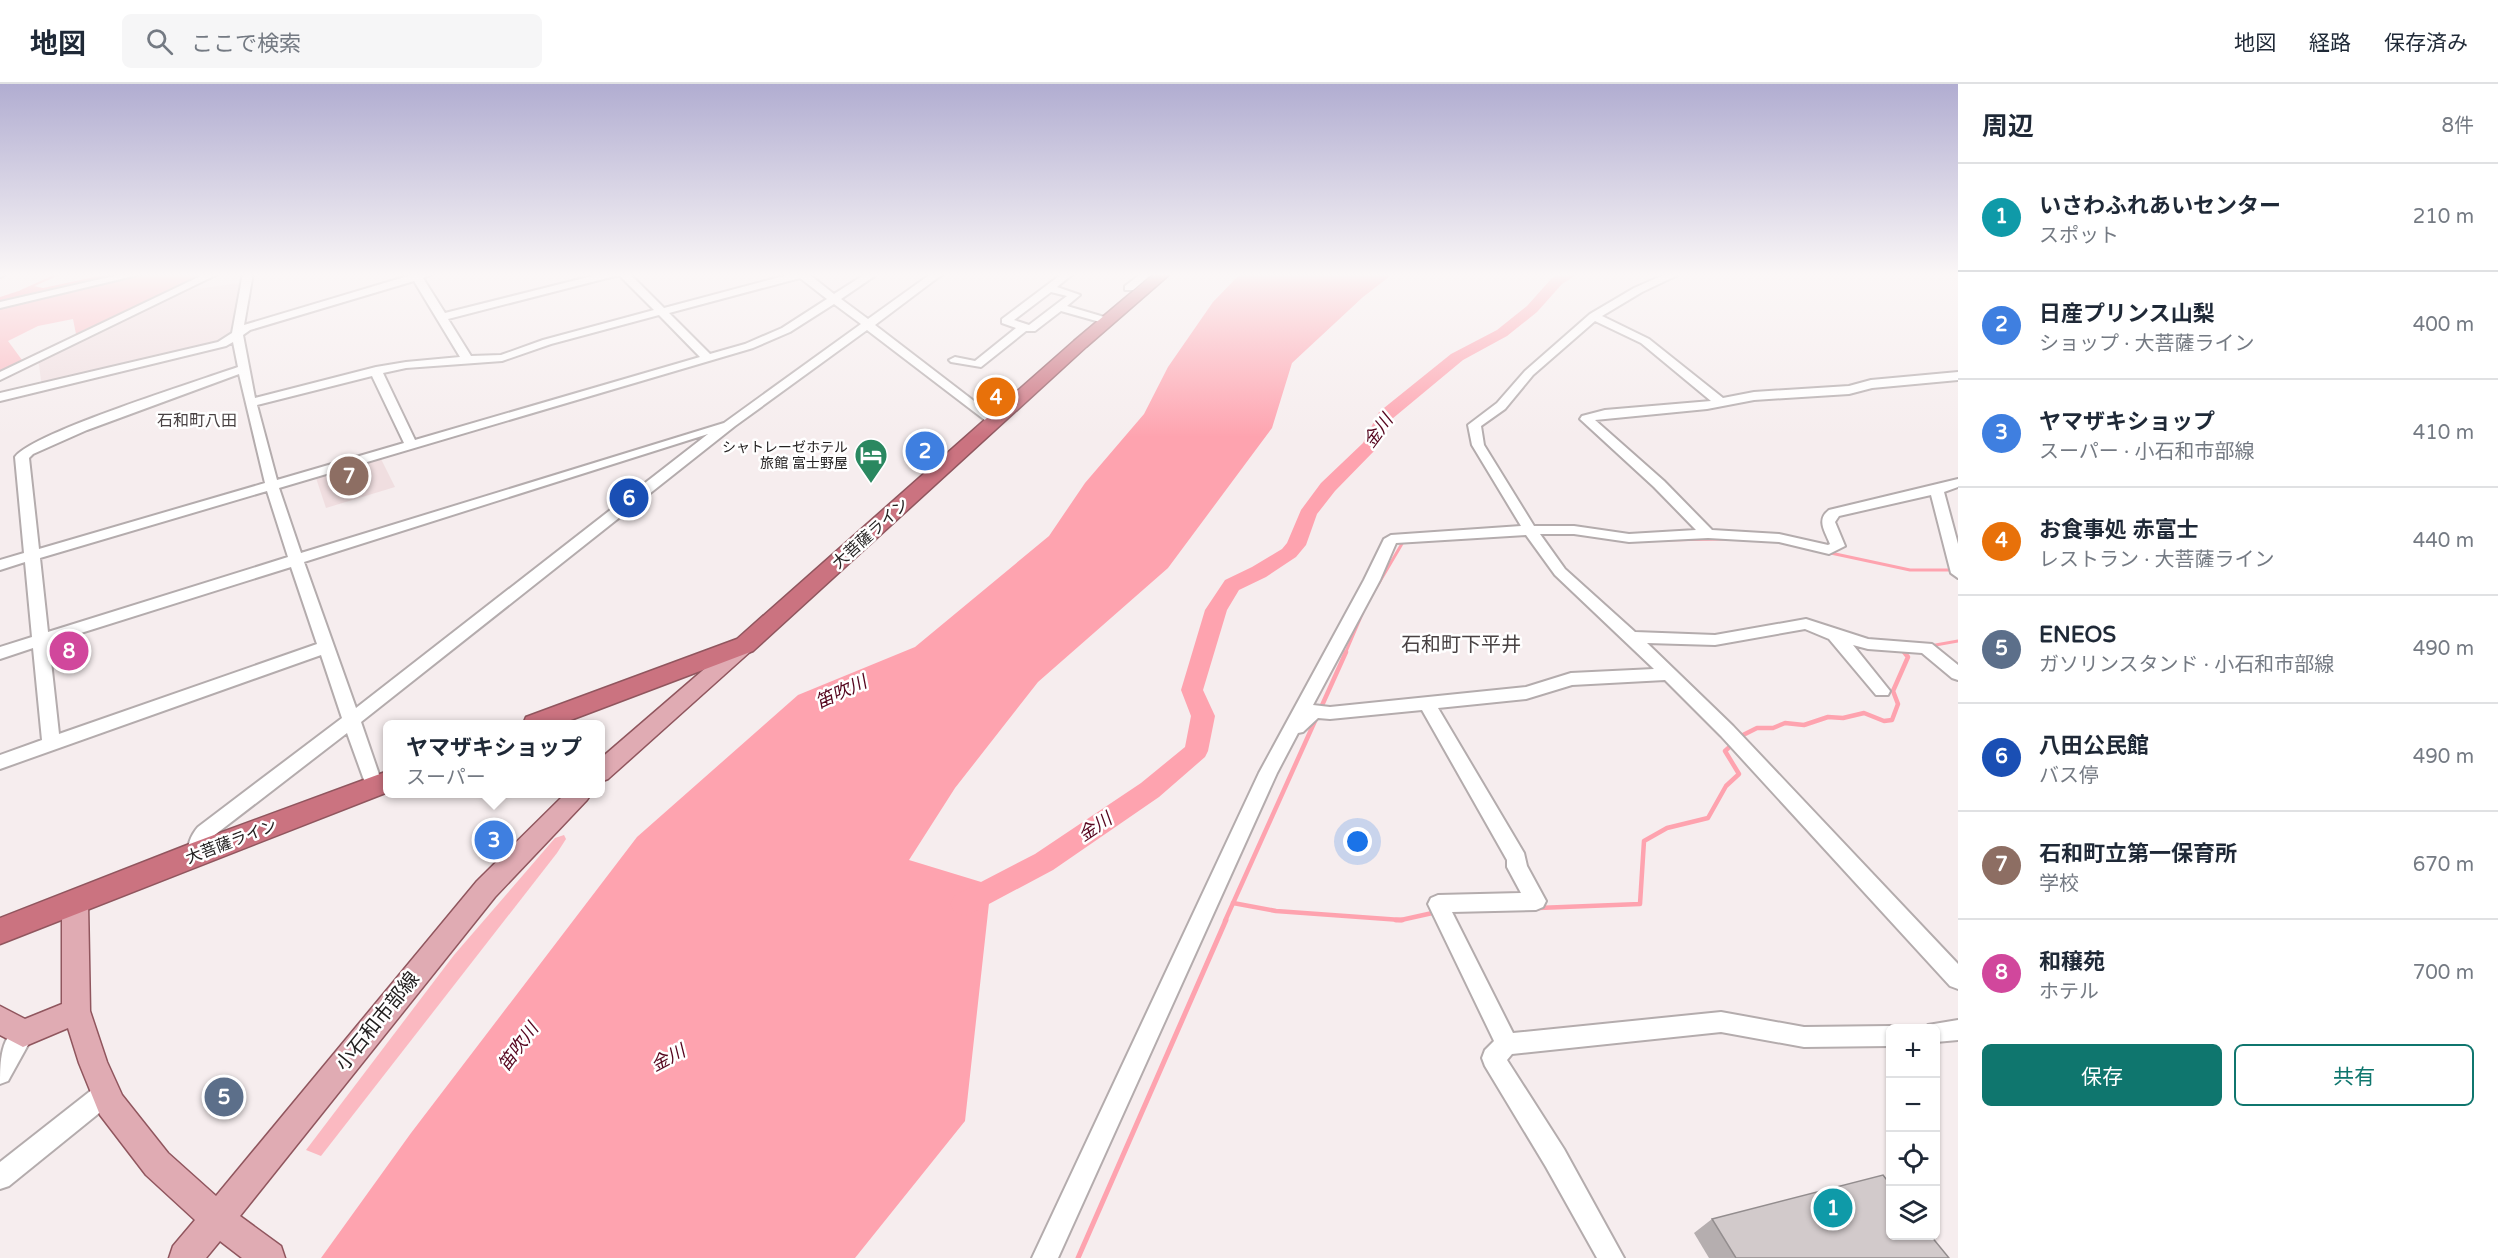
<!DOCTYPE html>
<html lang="ja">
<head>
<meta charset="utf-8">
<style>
	:root { --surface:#fff; --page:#f6f6f7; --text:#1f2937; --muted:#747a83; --line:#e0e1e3; --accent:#0f766e }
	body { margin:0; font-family:"Varela Round","Noto Sans JP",sans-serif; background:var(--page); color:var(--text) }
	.controls { position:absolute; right:18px; bottom:18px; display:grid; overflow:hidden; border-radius:9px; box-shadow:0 2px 4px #0004 }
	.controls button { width:54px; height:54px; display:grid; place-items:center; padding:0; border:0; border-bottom:2px solid var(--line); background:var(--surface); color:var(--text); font:30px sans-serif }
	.you { position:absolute; left:1358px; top:758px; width:21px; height:21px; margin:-15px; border:4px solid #fff; border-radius:50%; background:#1a73e8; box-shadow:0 0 0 9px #1a73e833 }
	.badge { display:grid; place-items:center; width:39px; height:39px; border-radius:50%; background:var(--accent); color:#fff; font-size:20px; font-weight:700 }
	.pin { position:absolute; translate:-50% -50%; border:3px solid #fff; box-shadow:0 2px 6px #0006 }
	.popup { position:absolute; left:383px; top:636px; width:222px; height:78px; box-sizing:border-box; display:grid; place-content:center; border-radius:9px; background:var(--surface); filter:drop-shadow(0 2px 4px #0005); font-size:20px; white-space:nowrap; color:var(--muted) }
	.popup b { font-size:22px; color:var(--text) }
	.popup::after { content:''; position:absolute; left:50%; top:100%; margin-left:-12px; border:12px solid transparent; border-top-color:var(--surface) }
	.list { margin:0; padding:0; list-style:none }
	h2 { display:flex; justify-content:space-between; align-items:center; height:78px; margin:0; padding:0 24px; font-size:26px }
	h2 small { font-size:20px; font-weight:400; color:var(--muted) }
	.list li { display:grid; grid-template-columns:39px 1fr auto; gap:18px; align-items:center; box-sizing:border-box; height:108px; padding:0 24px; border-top:2px solid var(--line) }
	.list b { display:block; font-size:22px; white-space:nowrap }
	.list p { margin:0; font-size:20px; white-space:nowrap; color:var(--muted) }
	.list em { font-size:20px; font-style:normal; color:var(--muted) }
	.actions { display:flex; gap:12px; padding:18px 24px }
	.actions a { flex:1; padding:14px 0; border:2px solid var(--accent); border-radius:9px; text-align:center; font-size:21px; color:var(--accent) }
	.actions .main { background:var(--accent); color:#fff }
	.icon { flex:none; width:33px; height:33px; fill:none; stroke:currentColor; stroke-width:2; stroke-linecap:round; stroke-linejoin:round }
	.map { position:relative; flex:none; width:1958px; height:1174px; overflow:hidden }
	header { display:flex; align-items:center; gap:36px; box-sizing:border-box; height:84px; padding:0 30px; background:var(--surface); border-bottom:2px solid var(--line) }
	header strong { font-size:28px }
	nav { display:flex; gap:33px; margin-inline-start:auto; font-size:21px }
	.search { width:420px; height:54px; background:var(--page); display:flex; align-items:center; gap:15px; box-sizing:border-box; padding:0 21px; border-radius:9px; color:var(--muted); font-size:22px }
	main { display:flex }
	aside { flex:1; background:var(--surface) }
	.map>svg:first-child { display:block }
	.built { fill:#f0dee0 }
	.green { fill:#fbb9c1 }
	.water { fill:#fea3af }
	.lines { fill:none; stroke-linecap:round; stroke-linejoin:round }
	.stream-far3 { stroke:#fea3af; stroke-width:2 }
	.stream-far2 { stroke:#fea3af; stroke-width:3 }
	.stream-far1 { stroke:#fea3af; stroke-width:4.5 }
	.stream { stroke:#fea3af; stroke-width:5 }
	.river { fill:#fea3af; fill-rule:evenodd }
	.minor-casing { stroke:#b4acad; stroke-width:4 }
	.major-casing { stroke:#90565e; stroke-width:3 }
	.highway-casing { stroke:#90565e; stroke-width:3 }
	.minor { fill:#fff; fill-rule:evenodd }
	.major { fill:#e0abb3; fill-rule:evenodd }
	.highway { fill:#cb7380; fill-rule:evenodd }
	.wall { fill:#b5aeaf }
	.building { fill:#d2cacb; stroke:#938d8e; stroke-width:1.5 }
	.labels { text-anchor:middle; stroke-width:5; stroke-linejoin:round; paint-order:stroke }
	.far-poi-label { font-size:14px; fill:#232020; stroke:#fff; text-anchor:end }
	.far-quarter-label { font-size:16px; fill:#494243; stroke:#fff }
	.street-label { font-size:16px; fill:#232020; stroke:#fff }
	.water-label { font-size:18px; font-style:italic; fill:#56051e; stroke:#fff }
	.quarter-label { font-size:20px; fill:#494243; stroke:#fff }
	.near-street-label { font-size:20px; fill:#232020; stroke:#fff }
</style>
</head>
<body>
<header>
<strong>地図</strong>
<div class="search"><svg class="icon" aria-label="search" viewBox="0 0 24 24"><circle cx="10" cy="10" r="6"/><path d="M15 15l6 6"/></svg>ここで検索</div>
<nav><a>地図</a><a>経路</a><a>保存済み</a></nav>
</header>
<main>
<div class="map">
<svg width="1958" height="1174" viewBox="0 0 1958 1174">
	<rect width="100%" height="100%" fill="#f6edee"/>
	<g class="built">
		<polygon points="246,198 232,255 42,303 38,274 175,208"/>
		<polygon points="380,373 395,403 326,424 315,391"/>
	</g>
	<g class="green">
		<polygon points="147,189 205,189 76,250 73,235 38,242 8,257 22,276 0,287 0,223 37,212"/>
		<polygon points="564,751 566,755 557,769 321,1072 306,1066 454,871 555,754"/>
	</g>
	<g class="water">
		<polygon points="113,189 137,189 11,215 0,220 0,213 34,202 43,204"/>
		<polygon points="1241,189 1394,189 1363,213 1292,279 1272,344 1168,484 1038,598 955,704 909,776 991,801 965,1037 855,1174 321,1174 411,1049 637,753 798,611 915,563 1049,452 1085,399 1144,330 1168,283 1213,218"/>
	</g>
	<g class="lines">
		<polyline class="stream-far3" points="21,207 61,189"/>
		<g class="stream-far2">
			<polyline points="1659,456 1724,455"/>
			<polyline points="1826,468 1910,486 1958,486"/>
			<polyline points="1366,521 1403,458 1406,458"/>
			<polyline points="1930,562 1958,557"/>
			<polyline points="1902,565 1906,570"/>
			<polyline points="1345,570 1363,528"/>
		</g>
		<g class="stream-far1">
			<polyline points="1739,653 1757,644 1773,644 1785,639 1804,641 1828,633 1843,634 1864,629 1884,637 1892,636 1898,620 1893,607 1908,573 1904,568"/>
			<polyline points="1233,819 1276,827 1401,836 1437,828"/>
			<polyline points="1538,824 1640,820 1644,757 1667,744 1708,734 1726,702 1739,690 1725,667 1734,659"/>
			<polyline points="1225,837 1346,568"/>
		</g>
		<g class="stream">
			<polyline points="1396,836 1402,836"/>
			<polyline points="1078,1174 1226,836"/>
		</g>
		<polygon class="river" points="1561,189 1579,189 1562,200 1537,228 1507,252 1463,276 1392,335 1376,365 1335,407 1317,430 1306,461 1296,473 1266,493 1239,506 1227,526 1203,606 1215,632 1208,667 1205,673 1159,713 1053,786 974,828 964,832 954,828 950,820 954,812 1035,770 1141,699 1185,663 1191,632 1181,606 1205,526 1225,496 1252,483 1282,465 1287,459 1301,426 1321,399 1363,359 1379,328 1451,270 1497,246 1527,222 1552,194"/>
		<defs>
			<g id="minor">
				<polygon points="0,189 8,189 0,193"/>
				<polygon points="127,189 146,189 0,224 0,218"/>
				<polygon points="207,189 220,189 0,296 0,288"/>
				<path d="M243,189h10l-9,52 174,-52h16l-11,5 22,35 159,-40h25l35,35 131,-35h17l-2,2 24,19 33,-21h12l-38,26 27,20 64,-46h12l-69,52 125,96 -2,3h-8l-123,-94 -132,96 -374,296 22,64 -3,5 -6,2 -6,-2 -21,-58 -135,104 -8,22 -7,2 -7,-2c-5,-11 1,-24 8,-32l144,-109 -21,-63 -321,114v-14l42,-15 -9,-92 -33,11v-12l32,-10 -7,-75 -25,8v-10l24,-7 -9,-96c19,-25 184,-76 223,-90l-5,-25 -7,4 -226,55v-8l218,-51 14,-9zM619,191l35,35 -111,30 -42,15 -30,1 -23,-37zM800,194l27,21 -45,29 -37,16 -35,10 -41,-41zM414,197l46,76 -54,5 -30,5 -121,31 -12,-63 7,-5zM834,220l27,20 -137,99 -423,130 -22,-65 474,-140 37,-16zM659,231l41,42 -285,83 -32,-67 23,-5 96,-7 49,-17zM239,290l26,109 -226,66 -10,-91 4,-4 54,-24zM372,292l32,67 -127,37 -20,-75zM708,350l-352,274 -52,-146zM267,407l21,66 -240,75 -8,-74zM291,483l26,77 -258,90 -10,-91z"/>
				<path d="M1063,189h11l-17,14 23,8 -13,11 44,13v4l-4,1 -46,-13 -26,20h-9l-45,36 -30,-5 -2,-2 6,-3 20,4 41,-33 -14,-5v-4zM1051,208l16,4 -38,29 -15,-5z"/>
				<polygon points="1142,189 1153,189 1133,206 1125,206 1125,202"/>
				<path d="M1668,189h14l-40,19 -40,24 47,23 74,59 31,-6 95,-6 22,-6 87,-8v8l-86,8 -23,6 -95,6 -47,9 -112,11 69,61 48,49 67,4 49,11 2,-1c-5,-13 -14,-24 -1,-34l129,-31v8l-14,5 14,52v34l-7,-5 -20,-78 -92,21 -4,6 10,24 -16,8 -50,-12 -71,-4 -79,4 -55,-8h-34l25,35 70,63 80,3 91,-16 62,20 64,5 26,21v15l-6,-2 -30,-25 -54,-4 -15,-4 37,46 -2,4h-12l-47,-56 -24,-10 -90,16 -68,-2 86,83 225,238v25l-8,-3 -229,-250 -56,-56 -93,5 -46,14 -88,9 86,145 3,13 19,35 -3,6 -7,3 -84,2 61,121 208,-21 83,15 86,-1 8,2h-8v18l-86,1 -83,-15 -209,22 -5,6 57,89 60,109h-27l-51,-91 -61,-101 -3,-8 3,-8 9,-9 -66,-137 3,-6 7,-3 83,-2 -14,-26v-7l-85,-150 -92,9 -12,-1 -15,14 -5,1 -21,40 -219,485h-26l227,-485 105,-193 20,-41 7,-4 130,-9 -49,-81 -4,-20 29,-22 28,-32 65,-57 44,-26zM1595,237l46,22 70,58 -106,9 -23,6 -2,3 74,68 42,43 -67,4 -55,-8h-40l-50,-81 -3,-19 24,-17 28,-34zM1526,451l29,40 99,94 -83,4 -45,14 -196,20 -17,-2 67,-125 16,-37z"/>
				<polygon points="1958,936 1958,956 1936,958 1936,944 1926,944 1928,941"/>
				<path d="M23,940l8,3 3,7 -26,47 -8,3c0,-21 0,-51 23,-60z"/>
				<polygon points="106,998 114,1001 118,1009 114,1017 9,1102 0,1105 0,1078 98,1001"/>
			</g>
			<g id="major">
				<polygon points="745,554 752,556 755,561 752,566 608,695 600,698 600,675 738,556"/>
				<polygon points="565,710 591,710 587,716 495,813 240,1132 281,1162 285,1174 242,1174 220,1157 206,1174 169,1174 173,1162 195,1136 146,1091 100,1031 79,979 68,944 23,963 0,951 0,922 25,935 62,920 62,818 66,810 75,807 84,810 88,818 90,927 107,978 122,1011 168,1069 216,1112 477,797"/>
			</g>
			<g id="highway">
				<polygon points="1155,189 1171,189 1086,263 753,567 560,640 523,640 526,633 737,555 1074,257"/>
				<polygon points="388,687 388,708 0,860 0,834 187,761"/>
			</g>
		</defs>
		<use href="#minor" class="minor-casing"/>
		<use href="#major" class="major-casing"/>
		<use href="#highway" class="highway-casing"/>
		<use href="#minor" class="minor"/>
		<use href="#major" class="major"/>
		<use href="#highway" class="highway"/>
	</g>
	<polygon class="wall" points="1712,1135 1949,1174 1709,1174 1694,1149"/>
	<polygon class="building" points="1883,1091 1890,1100 1890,1152 1931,1152 1949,1174 1736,1174 1712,1135"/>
	<linearGradient id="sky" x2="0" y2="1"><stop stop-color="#b1add1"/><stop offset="0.54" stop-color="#fbf7f7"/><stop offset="1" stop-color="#fbf7f7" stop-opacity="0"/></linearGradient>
	<rect width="1958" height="353" fill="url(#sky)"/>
	<defs>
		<symbol id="hotel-pin" viewBox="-11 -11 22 30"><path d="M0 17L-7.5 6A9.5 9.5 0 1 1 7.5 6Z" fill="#2a8860" stroke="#fff"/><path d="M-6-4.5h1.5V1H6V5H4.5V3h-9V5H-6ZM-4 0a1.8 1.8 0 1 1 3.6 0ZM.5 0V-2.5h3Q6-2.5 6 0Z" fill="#fff"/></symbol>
	</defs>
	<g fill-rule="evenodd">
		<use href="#hotel-pin" x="852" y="352" width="38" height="52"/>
	</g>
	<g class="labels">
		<g class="far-poi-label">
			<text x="848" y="368">シャトレーゼホテル<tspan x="848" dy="16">旅館 富士野屋</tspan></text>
		</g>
		<g class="far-quarter-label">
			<text x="197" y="342">石和町八田</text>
		</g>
		<g class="street-label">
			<text transform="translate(870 449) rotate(-42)" y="6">大菩薩ライン</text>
			<text transform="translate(231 757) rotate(-21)" y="6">大菩薩ライン</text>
		</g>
		<g class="water-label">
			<text transform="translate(1378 347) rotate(-54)" y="6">金川</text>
			<text transform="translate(841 608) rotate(-25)" y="6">笛吹川</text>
			<text transform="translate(1095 743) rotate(-34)" y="6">金川</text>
			<text transform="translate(518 963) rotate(-54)" y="6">笛吹川</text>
			<text transform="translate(668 974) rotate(-28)" y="6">金川</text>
		</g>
		<g class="quarter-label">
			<text x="1461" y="567">石和町下平井</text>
		</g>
		<g class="near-street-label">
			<text transform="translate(377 937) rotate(-51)" y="7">小石和市部線</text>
		</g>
	</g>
</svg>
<div class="controls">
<button>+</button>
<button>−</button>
<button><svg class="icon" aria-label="locate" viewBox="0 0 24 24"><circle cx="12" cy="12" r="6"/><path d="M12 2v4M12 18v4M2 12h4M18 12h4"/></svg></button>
<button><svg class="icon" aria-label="layers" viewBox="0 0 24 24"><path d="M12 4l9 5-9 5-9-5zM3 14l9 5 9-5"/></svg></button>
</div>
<div class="you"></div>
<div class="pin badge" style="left:1833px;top:1124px;background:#0f9aa8">1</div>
<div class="pin badge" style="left:925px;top:367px;background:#3f7fe0">2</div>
<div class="pin badge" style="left:494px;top:756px;background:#3f7fe0">3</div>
<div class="popup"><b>ヤマザキショップ</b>スーパー</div>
<div class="pin badge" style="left:996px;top:313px;background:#e8710a">4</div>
<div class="pin badge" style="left:224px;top:1013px;background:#5c6f8a">5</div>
<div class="pin badge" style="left:629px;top:414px;background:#1a4fb4">6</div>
<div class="pin badge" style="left:349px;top:392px;background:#8d6e63">7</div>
<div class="pin badge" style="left:69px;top:567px;background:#d1479c">8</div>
</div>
<aside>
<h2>周辺<small>8件</small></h2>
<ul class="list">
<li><span class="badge" style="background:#0f9aa8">1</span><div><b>いさわふれあいセンター</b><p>スポット</p></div><em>210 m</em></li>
<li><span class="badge" style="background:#3f7fe0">2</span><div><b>日産プリンス山梨</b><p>ショップ · 大菩薩ライン</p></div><em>400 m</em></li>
<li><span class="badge" style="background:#3f7fe0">3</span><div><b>ヤマザキショップ</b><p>スーパー · 小石和市部線</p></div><em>410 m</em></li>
<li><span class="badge" style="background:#e8710a">4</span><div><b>お食事処 赤富士</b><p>レストラン · 大菩薩ライン</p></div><em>440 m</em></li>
<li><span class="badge" style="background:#5c6f8a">5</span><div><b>ENEOS</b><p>ガソリンスタンド · 小石和市部線</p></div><em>490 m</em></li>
<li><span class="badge" style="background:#1a4fb4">6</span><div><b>八田公民館</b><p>バス停</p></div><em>490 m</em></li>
<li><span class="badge" style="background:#8d6e63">7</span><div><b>石和町立第一保育所</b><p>学校</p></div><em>670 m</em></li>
<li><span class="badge" style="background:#d1479c">8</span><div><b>和穣苑</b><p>ホテル</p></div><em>700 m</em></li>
</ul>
<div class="actions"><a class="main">保存</a><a>共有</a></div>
</aside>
</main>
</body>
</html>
